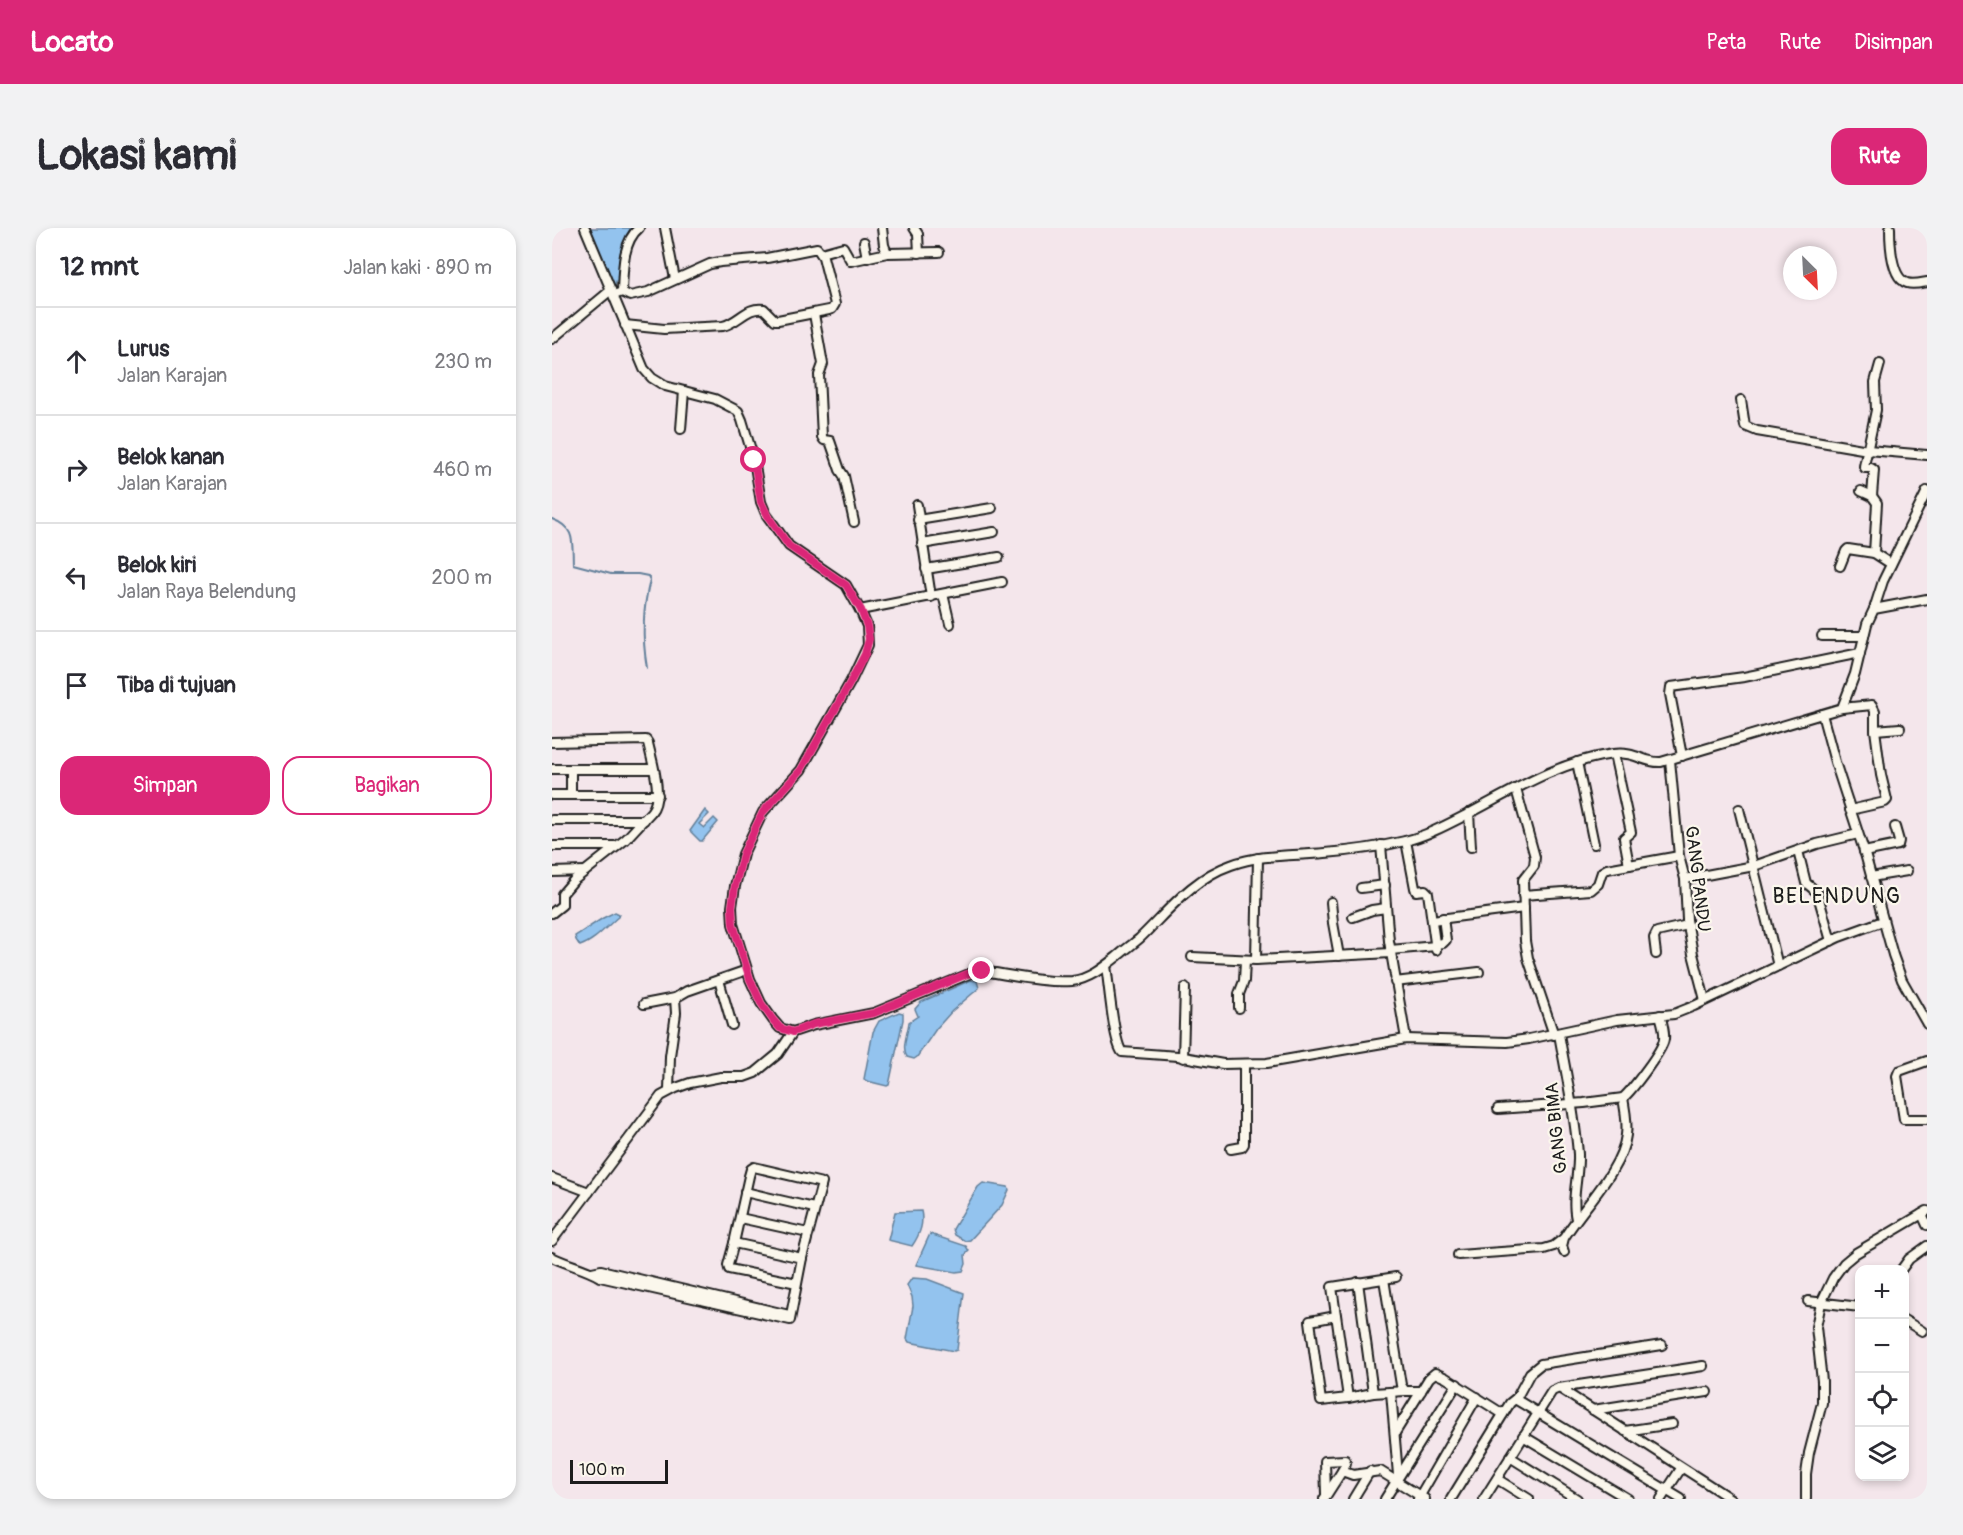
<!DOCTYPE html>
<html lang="id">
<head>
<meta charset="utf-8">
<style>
	:root { --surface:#fff; --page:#f2f2f3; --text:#2b2b33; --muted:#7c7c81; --line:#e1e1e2; --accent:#db2777 }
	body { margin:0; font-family:Pangolin,sans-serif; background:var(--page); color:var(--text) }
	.controls { position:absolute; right:18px; bottom:18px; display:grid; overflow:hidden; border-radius:12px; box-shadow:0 3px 9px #0003 }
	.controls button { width:54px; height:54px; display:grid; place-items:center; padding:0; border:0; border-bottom:2px solid var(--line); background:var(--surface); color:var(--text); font:30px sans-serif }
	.compass { position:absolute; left:1231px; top:18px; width:54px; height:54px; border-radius:50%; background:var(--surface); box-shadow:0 3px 9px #0003; rotate:156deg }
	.scale { position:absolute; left:18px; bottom:15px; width:98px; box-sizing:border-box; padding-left:6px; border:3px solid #1c1c1c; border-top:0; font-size:16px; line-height:21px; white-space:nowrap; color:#1c1c1c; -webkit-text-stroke:4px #fbf7ec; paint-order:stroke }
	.stop { position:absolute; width:18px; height:18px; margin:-14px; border:4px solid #db2777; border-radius:50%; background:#fff }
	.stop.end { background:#db2777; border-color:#fff; box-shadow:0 2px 6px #0008 }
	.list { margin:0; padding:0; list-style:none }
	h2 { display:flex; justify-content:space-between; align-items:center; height:78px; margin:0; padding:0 24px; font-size:26px }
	h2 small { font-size:20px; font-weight:400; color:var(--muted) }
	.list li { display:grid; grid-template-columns:39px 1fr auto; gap:18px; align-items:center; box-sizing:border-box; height:108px; padding:0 24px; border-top:2px solid var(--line) }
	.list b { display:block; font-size:22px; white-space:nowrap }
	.list p { margin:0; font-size:20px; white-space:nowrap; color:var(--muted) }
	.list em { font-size:20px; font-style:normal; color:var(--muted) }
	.actions { display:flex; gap:12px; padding:18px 24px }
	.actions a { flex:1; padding:14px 0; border:2px solid var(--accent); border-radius:18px; text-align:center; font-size:21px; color:var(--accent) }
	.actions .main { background:var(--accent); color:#fff }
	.icon { flex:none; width:33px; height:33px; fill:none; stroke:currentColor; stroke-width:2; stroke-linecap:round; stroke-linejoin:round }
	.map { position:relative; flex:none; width:1375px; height:1271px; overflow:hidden; border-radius:18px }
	header { display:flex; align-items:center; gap:36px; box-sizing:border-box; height:84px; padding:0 30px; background:var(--accent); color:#fff }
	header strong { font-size:28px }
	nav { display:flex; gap:33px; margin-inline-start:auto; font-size:21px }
	.intro { display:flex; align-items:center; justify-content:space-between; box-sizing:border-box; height:144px; padding:0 36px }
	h1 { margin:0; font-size:42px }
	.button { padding:15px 27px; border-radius:18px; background:var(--accent); color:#fff; font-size:21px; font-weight:700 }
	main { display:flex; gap:36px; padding:0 36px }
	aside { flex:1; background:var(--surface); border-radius:18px; box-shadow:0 3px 9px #0003 }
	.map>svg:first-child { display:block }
	.water { fill:#93c3ee; stroke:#63809a; stroke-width:1.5 }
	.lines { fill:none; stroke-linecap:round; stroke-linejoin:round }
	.stream { stroke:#63809a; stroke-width:2 }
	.minor-casing { stroke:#1c1c1c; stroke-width:12 }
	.minor { stroke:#fbf7ec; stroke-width:8 }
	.route { stroke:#db2777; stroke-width:8 }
	.labels { text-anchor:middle; stroke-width:4.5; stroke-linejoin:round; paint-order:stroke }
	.street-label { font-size:18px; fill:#1c1c1c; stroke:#fbf7ec }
	.quarter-label { font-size:21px; letter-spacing:1.5px; fill:#1c1c1c; stroke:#fbf7ec }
</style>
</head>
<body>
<header>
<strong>Locato</strong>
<nav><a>Peta</a><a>Rute</a><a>Disimpan</a></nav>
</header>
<div class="intro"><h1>Lokasi kami</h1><a class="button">Rute</a></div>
<main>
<aside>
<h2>12 mnt<small>Jalan kaki · 890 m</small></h2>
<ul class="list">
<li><svg class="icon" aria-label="ahead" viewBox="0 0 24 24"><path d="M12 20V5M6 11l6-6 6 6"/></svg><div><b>Lurus</b><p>Jalan Karajan</p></div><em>230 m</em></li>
<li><svg class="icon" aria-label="right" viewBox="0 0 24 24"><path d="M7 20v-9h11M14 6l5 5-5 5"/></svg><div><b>Belok kanan</b><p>Jalan Karajan</p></div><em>460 m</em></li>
<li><svg class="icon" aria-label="left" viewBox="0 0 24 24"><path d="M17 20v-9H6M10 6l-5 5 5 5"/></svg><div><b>Belok kiri</b><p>Jalan Raya Belendung</p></div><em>200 m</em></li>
<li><svg class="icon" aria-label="arrive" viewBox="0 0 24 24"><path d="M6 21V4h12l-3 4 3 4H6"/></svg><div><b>Tiba di tujuan</b></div></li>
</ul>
<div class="actions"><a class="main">Simpan</a><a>Bagikan</a></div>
</aside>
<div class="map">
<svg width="1375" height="1271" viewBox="0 0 1375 1271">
	<rect width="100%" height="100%" fill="#f4e6eb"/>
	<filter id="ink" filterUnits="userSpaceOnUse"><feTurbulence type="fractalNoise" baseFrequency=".0167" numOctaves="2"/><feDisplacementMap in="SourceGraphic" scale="12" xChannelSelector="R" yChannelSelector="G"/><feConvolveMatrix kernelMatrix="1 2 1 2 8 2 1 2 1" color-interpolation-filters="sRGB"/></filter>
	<g filter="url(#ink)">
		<g class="water">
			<polygon points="36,0 85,0 68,53 64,53 62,63"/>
			<polygon points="153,582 157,586 147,596 152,600 162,590 166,594 150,613 148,613 138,603"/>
			<path d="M63,684l4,2 -1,3c-12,10 -23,24 -38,29l-4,-6 -1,-4 28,-18z"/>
			<path d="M419,752l6,1 2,7 -27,23 -16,18 -19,28 -3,2 -7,-2c-6,-9 1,-25 2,-35l9,-6 -3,-7 6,-7z"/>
			<polygon points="347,784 351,785 351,792 337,857 335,858 315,853 312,851 321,804 327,793"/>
			<polygon points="431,955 456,959 457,962 450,977 418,1012 413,1013 403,1007 401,1001 426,959"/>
			<path d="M369,983c3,12 -2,25 -9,35l-24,-6 7,-28z"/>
			<polygon points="378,1006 414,1018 417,1023 413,1027 414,1036 411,1043 404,1044 364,1037"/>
			<polygon points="360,1050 375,1051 412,1065 405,1122 402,1123 357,1114 355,1111 361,1078 360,1069 355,1057"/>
		</g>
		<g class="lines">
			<path class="stream" d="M0,291c24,9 20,23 21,45l38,10h27l10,2 2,4c-7,27 -8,59 -3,88"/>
			<defs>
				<g id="minor">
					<polyline points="33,0 92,141 100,150 113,158 163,171 186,183 190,192 202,232 209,274 214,286 237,318 294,357 308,382 315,398 316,417 299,453 249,542 211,584 191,626 183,658 180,679 181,696 198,751 209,775 221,792 228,800 241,804"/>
					<polyline points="113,0 123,51"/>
					<polyline points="330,0 332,17 335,25 387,24"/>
					<polyline points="362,0 366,6 367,25"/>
					<path d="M1338,0c0,14 1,50 17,55 6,2 14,0 20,-1"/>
					<polyline points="312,14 315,30"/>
					<polyline points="269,25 291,19 299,33 335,25"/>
					<path d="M70,64c1,-20 0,-50 17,-64"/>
					<path d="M62,67l8,-3 8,4 18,-4 62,-28 10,-2 47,-4 50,-10 6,9 12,47 -3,5 -3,1 -51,10h-3l-11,-11c-17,-3 -25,13 -41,17l-59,3 -39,-4"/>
					<polyline points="262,86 271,136 267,147 270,209 272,212 278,213 288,242 292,248 302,294"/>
					<polyline points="0,111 59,62"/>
					<polyline points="1189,172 1193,198 1205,203 1316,222 1375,227"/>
					<polyline points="129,201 132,163"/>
					<polyline points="1309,263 1320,268 1325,275 1322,325 1339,336"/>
					<polyline points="1320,268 1322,242 1319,240 1313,240 1312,238 1324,182 1323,154 1328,136"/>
					<polyline points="365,277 379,369"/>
					<polyline points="366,292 440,280"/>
					<polyline points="370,316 442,304"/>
					<polyline points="1288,338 1294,323 1296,321 1322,325"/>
					<polyline points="374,341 447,329"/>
					<polyline points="391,366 398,396"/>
					<polyline points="1322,381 1331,353 1375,263"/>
					<polyline points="308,382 450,354"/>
					<polyline points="1270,408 1312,408"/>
					<polyline points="1290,480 1320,477 1323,483 1323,502 1348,500"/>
					<polyline points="1270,486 1283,534 1313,626 1341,727 1350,752 1375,796"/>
					<path d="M0,514l94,-2 2,3c4,18 16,54 3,69l-25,27 -52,41 -12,14v11l-10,8"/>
					<polyline points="1062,526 1079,604 1072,610 1077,637"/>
					<polyline points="1130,528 1118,466 1119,459 1192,449 1308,425"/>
					<polyline points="1118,532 1127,628 1133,651 1135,692 1141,726 1153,772"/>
					<polyline points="1025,534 1042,616"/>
					<polyline points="0,541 101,541"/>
					<polyline points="19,541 19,567"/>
					<polyline points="964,561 983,629 982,638 971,652 973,713 976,730 1002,807"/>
					<polyline points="0,567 106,567"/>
					<polyline points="1187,581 1226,738"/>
					<polyline points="1298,582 1333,574 1335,572 1329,547 1323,502"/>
					<polyline points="917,585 919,619"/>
					<polyline points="0,592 92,592"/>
					<polyline points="854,613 863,660 864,663 873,662 876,665 884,722"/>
					<polyline points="829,617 837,713 854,811"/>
					<polyline points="0,618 64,618"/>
					<polyline points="1246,623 1254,655 1265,664 1279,713"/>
					<polyline points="1312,624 1346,617 1347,613 1343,599"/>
					<polyline points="0,644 33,643"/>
					<polyline points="1319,649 1355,643"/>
					<polyline points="1133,651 1202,638 1265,616 1306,606"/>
					<polyline points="809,660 833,657"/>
					<polyline points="971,667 1039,662 1046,656 1050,644 1055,641 1127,628"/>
					<polyline points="779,674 781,695 787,728"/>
					<polyline points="801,689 820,682 834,680"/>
					<polyline points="880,692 972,680"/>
					<polyline points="883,716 891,715 894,712 891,690"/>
					<polyline points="838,722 884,718"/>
					<polyline points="1104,726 1102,710 1105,704 1136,697"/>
					<polyline points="640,729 704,732 839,725"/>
					<polyline points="704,732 706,630"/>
					<path d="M554,738c3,18 7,74 16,86l56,4 45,8 44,-1 139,-24 101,3 22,-3 88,-19 57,-6 20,-8 145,-69 44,-16"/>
					<polyline points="167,752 180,797"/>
					<polyline points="843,754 927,744"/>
					<polyline points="92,776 123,770"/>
					<polyline points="687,780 687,766 692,753 693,732"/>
					<path d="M1007,806c7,40 16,80 19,120 1,21 -7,44 -2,65"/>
					<polyline points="631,830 633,760"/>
					<polyline points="1375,833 1347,843 1345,848 1352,891 1375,891"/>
					<polyline points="117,863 118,828 124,785 123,770 135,763 195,742"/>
					<path d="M946,881l86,-6 39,-5c9,-8 40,-48 41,-59 1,-8 -2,-17 -4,-24"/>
					<polyline points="679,921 690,919 692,916 692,836"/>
					<polyline points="0,950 37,964"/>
					<polyline points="193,964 262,980"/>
					<polyline points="1370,986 1375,997"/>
					<polyline points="188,990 256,1005"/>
					<path d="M0,1013l109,-145 15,-8 14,-5 31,-6h23l11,-4 23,-19 15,-22 21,-7 60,-12 100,-41 8,-1c28,4 62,12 90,10 18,-2 33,-15 47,-26 7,-6 14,-11 21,-17 28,-27 53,-60 91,-73 30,-11 62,-9 94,-12 26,-2 54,-6 80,-12 24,-6 45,-18 67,-29 45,-24 90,-51 141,-58 23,-3 30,9 48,8l181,-54 13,-34 12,-50 7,-15 53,-10"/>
					<polyline points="182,1015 250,1030"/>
					<path d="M1012,1024l-2,-6 2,-8c18,-30 58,-68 62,-103 2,-12 -1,-25 -3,-37"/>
					<polyline points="906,1027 992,1021 1002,1018 1011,1011"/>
					<path d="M0,1029c16,8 33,11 48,20l190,43 12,-62 20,-75 -68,-16 -3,2 -2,7 -15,67 -6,22 1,4 68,14"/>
					<polyline points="1349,1042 1357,1031 1375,1018"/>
					<polyline points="40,1044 49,1042 237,1087"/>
					<polyline points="844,1049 780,1059 796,1170 821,1165 853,1163"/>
					<polyline points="832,1051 849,1157 853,1163 869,1163"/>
					<polyline points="806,1054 821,1165"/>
					<polyline points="1256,1073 1308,1079"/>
					<polyline points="784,1088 758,1093 769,1173 796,1170"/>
					<polyline points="1352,1092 1370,1103"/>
					<polyline points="1007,1160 1179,1271"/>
					<polyline points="839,1164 846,1247"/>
					<polyline points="964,1171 978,1145 989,1136 1110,1117"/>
					<polyline points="1041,1182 1155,1164"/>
					<polyline points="1073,1203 1120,1196"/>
					<polyline points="843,1205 877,1150 883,1145 894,1150 951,1186"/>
					<polyline points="971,1208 1076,1271"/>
					<polyline points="958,1229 1025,1271"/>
					<polyline points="945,1251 977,1271"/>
					<polyline points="774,1266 773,1233 793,1232 794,1235 790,1243"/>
					<polyline points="772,1271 790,1243 801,1247 828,1243 873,1271"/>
					<polyline points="801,1271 818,1243"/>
					<polyline points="833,1271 905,1156"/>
					<polyline points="866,1271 925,1169"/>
					<polyline points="899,1271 958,1175 963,1171 1129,1271"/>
					<polyline points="932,1271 1000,1163 1007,1160 1151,1138"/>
					<polyline points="1109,1271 1128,1242"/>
					<polyline points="1254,1271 1254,1246 1257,1225 1270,1175 1270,1153 1264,1099 1269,1075 1281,1050 1292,1035 1304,1025 1375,983"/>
				</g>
			</defs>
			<use href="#minor" class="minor-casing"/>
			<use href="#minor" class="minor"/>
		</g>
	</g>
	<g class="lines" filter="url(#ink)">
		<polyline class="route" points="202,232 209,274 217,290 237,318 294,357 309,382 315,398 317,411 313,426 299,453 249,542 211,584 191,626 183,658 180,679 181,696 198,751 209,775 221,792 228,800 241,804 262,796 322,785 415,746 430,743"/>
	</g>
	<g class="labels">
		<g class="street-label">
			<text transform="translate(1146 651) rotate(83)" y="6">GANG PANDU</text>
			<text transform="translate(1004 900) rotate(-96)" y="6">GANG BIMA</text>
		</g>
		<g class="quarter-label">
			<text x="1285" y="675">BELENDUNG</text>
		</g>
	</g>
</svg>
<div class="controls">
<button>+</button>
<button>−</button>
<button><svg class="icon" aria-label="locate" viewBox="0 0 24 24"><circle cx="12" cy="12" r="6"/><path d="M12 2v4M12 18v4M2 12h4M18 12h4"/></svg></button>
<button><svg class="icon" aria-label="layers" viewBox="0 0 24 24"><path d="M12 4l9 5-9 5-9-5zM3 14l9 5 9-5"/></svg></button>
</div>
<svg class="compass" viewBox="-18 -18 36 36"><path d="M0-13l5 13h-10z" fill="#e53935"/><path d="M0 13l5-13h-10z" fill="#7c7c81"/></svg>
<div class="scale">100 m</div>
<div class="stop" style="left:202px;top:232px"></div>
<div class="stop end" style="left:430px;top:743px"></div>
</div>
</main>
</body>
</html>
